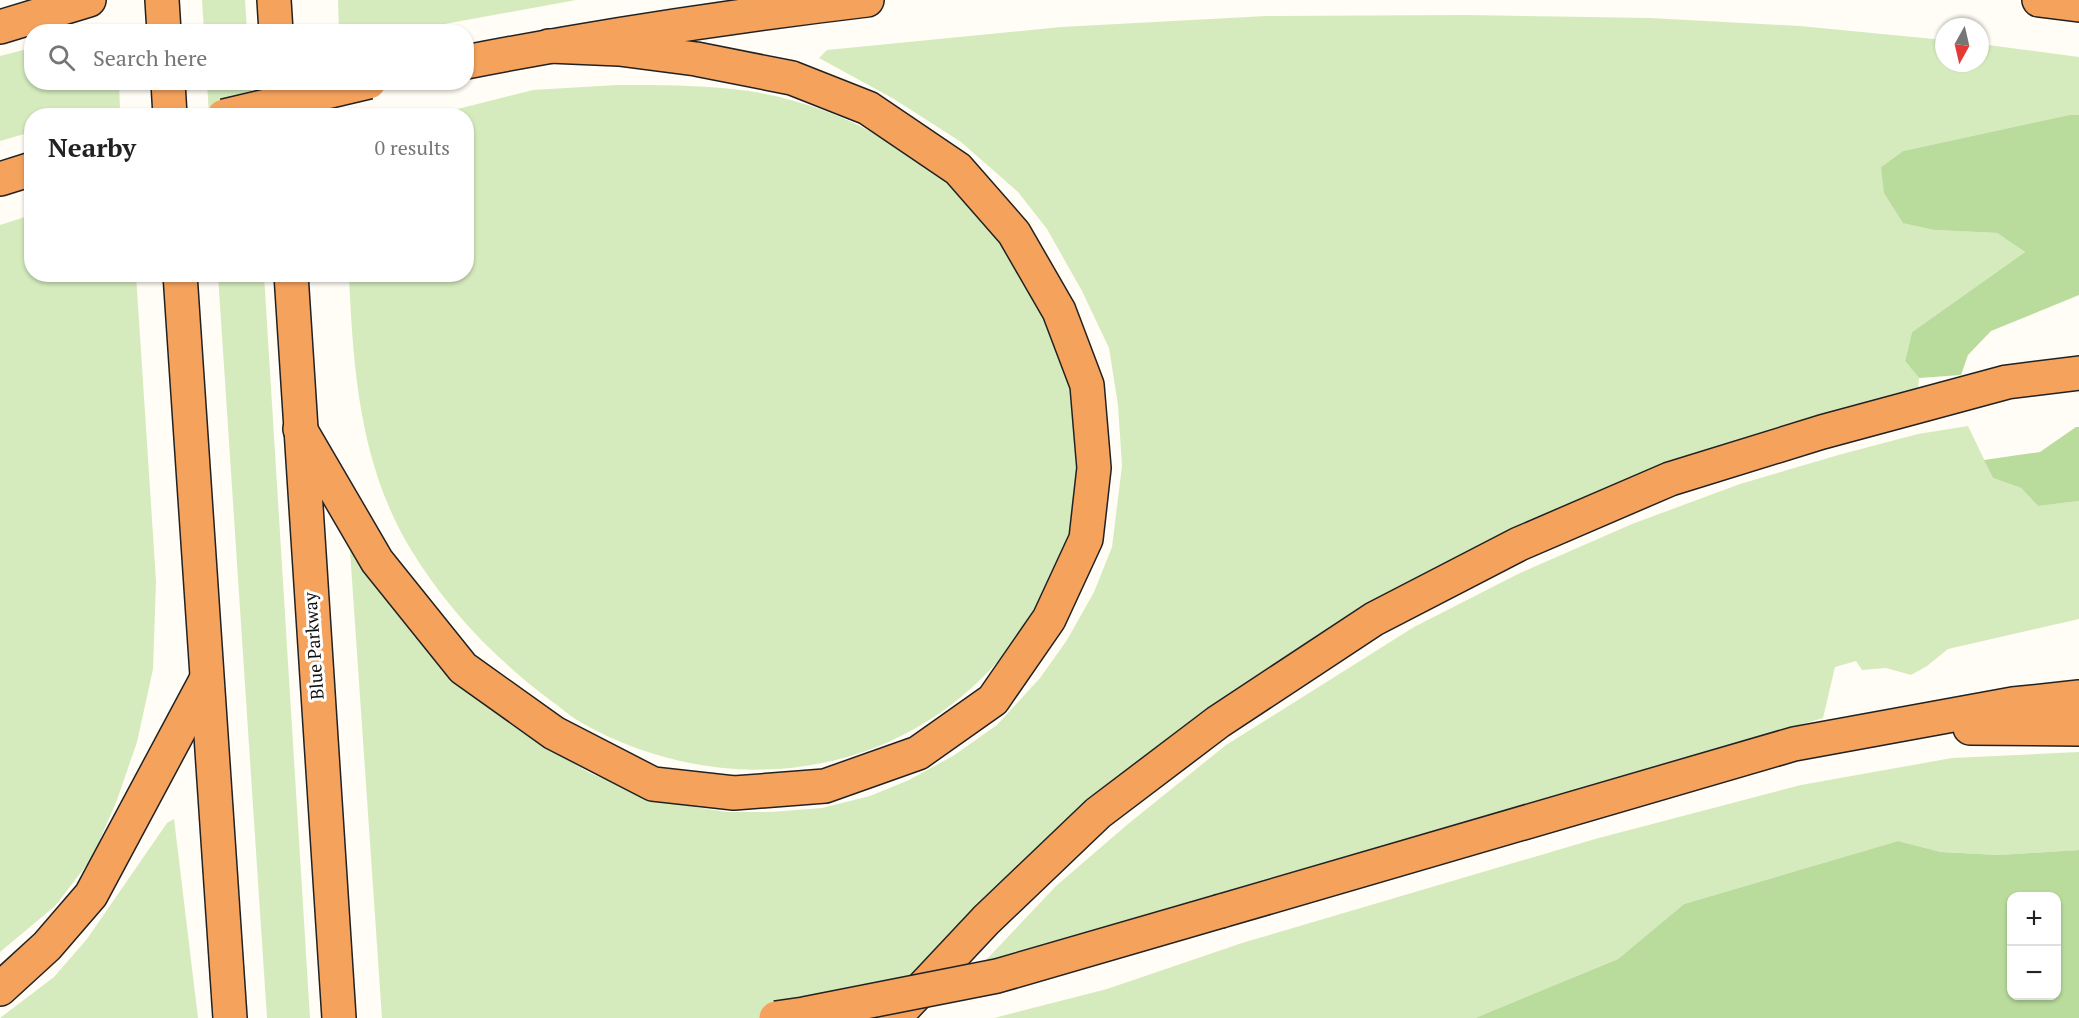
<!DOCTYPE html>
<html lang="en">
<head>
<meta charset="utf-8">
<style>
	:root { --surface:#fff; --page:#f2f2f2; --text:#222; --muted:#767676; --line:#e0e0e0 }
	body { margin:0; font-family:"PT Serif",serif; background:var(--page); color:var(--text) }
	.controls { position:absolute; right:18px; bottom:18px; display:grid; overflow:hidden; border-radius:12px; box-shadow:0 2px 4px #0004 }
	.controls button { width:54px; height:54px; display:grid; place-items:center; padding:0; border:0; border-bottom:2px solid var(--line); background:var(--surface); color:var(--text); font:30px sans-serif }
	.compass { position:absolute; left:1935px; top:18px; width:54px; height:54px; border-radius:50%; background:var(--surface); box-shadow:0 2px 4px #0004; rotate:188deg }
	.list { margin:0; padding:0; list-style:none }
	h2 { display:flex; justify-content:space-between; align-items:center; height:78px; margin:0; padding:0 24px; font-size:26px }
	h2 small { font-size:20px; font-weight:400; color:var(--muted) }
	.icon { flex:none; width:33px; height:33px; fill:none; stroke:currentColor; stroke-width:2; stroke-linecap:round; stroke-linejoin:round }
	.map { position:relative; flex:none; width:2079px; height:1018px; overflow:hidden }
	.search { position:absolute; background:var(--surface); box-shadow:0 2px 4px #0004; left:24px; top:24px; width:450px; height:66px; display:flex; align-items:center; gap:15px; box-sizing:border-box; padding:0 21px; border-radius:24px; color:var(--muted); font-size:22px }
	.panel { position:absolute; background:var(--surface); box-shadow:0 2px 4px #0004; left:24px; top:108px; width:450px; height:174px; border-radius:24px }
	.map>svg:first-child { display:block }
	.green { fill:#d5ebbd }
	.forest { fill:#b9dc9c; fill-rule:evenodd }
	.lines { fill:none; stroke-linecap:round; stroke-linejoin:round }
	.highway-casing { stroke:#222; stroke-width:36 }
	.highway { stroke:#f5a25d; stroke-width:33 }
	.highway-bridge-casing { stroke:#222; stroke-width:36; stroke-linecap:butt }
	.highway-bridge { stroke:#f5a25d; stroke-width:33 }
	.labels { text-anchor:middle; stroke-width:6; stroke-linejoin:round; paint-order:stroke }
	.street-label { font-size:18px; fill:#111; stroke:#fff }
</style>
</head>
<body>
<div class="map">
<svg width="2079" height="1018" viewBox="0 0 2079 1018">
	<rect width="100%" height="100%" fill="#fffdf5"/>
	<g class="green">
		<polygon points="202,0 245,0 247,31 204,31"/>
		<polygon points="338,0 576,0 439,25 415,31 339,32"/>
		<polygon points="1466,15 1650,18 1800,26 1944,40 1944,63 1980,63 1980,44 2079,57 2079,115 2069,115 1903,151 1881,167 1935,230 1997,233 2025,252 1912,332 1905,361 1919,378 1918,389 1727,443 1635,477 1370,605 1292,652 1182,729 1105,789 1043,842 969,913 875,1018 382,1018 349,536 539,743 590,773 633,791 682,805 727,812 771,812 822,808 870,796 909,780 953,756 997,725 1040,678 1067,640 1094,592 1112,547 1122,466 1118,405 1109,348 1082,291 1047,229 1018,192 961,142 894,99 819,58 827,50 1061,27 1266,16"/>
		<polygon points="31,48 32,82 119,83 120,109 95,115 32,116 31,132 0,141 0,56"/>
		<polygon points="207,83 251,83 253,115 209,115"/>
		<path d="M617,85c44,0 88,0 132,6 94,15 180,64 242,136 10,12 17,27 25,40 11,19 22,38 33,57 6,11 14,22 18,33 4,15 6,32 9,47 2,12 6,25 6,37 1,18 -4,38 -6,56 -1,13 -2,26 -5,38 -8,24 -20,46 -32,68 -94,167 -295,212 -459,119 -10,-6 -20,-15 -30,-22 -56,-42 -104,-92 -140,-152 -50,-83 -57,-179 -61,-273l117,-1v-158l-32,-1 99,-25z"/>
		<polygon points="31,215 32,274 136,275 156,581 153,669 137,742 117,800 92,858 55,906 0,952 0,225"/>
		<polygon points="218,275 264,275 310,1018 267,1018"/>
		<polygon points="1968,426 1993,478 2021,488 2038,506 2079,501 2079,619 1948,649 1927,666 1911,675 1886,668 1862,670 1856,661 1835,667 1823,718 1048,945 985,961 1056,886 1128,824 1226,745 1414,627 1518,574 1632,524 1740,484 1842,454 1918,434"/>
		<polygon points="2079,752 2079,850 1998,855 1941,852 1898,841 1684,904 1618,959 1475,1018 994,1018 1107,989 1242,943 1595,839 1801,785 1952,758"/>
		<polygon points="174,819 198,1018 0,1018 54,977 87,939 167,823"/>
	</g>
	<g class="forest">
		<polygon points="2069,115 2079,115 2079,295 1991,331 1968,355 1961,375 1919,378 1905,361 1912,332 2025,252 1997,233 1935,230 1903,223 1884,193 1881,167 1903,151"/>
		<polygon points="2076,427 2079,427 2079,501 2038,506 2021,488 1993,478 1984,460 2040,452"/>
		<path d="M1898,841l43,11 57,3 81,-5v168h-604l143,-59 66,-55zM2012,896h44v100h-44z"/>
	</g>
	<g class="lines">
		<defs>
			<g id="highway">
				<polyline points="162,0 164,32"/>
				<polyline points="274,0 276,32"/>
				<polyline points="2039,0 2079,5"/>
				<polyline points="0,27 89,0"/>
				<path d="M466,62c133,-26 267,-46 401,-62"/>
				<polyline points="168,82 170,116"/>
				<polyline points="279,82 281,116"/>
				<polyline points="0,179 32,169"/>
				<polyline points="180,274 230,1018"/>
				<polyline points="291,274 339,1018"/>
				<polyline points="300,429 377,561 463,668 554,733 653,784 734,793 825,786 918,753 993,700 1049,619 1086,539 1094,468 1087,385 1059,311 1014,233 958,169 868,108 792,78 696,59 619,49 549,46"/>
				<polyline points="1970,728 2079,729"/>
				<polyline points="1221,911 1794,744 2013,704 2079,697"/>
				<polyline points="0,989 47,946 91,895 206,680"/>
				<polyline points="894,1018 986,920 1098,813 1218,722 1374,619 1519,544 1670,479 1822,432 2007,382 2079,373"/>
			</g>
		</defs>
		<use href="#highway" class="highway-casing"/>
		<use href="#highway" class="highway"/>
		<defs>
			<g id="highway-bridge">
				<polyline points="224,116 369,82"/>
				<polyline points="776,1018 804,1014 997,976 1221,911"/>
			</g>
		</defs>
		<use href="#highway-bridge" class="highway-bridge-casing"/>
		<use href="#highway-bridge" class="highway-bridge"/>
	</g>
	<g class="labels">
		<g class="street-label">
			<text transform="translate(314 646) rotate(-94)" y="6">Blue Parkway</text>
		</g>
	</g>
</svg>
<div class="controls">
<button>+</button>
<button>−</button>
</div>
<svg class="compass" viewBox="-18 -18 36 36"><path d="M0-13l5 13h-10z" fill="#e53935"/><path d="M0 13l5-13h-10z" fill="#767676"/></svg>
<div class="search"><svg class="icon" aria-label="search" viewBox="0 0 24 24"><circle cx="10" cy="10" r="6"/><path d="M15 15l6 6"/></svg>Search here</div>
<section class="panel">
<h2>Nearby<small>0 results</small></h2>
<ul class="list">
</ul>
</section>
</div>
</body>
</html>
